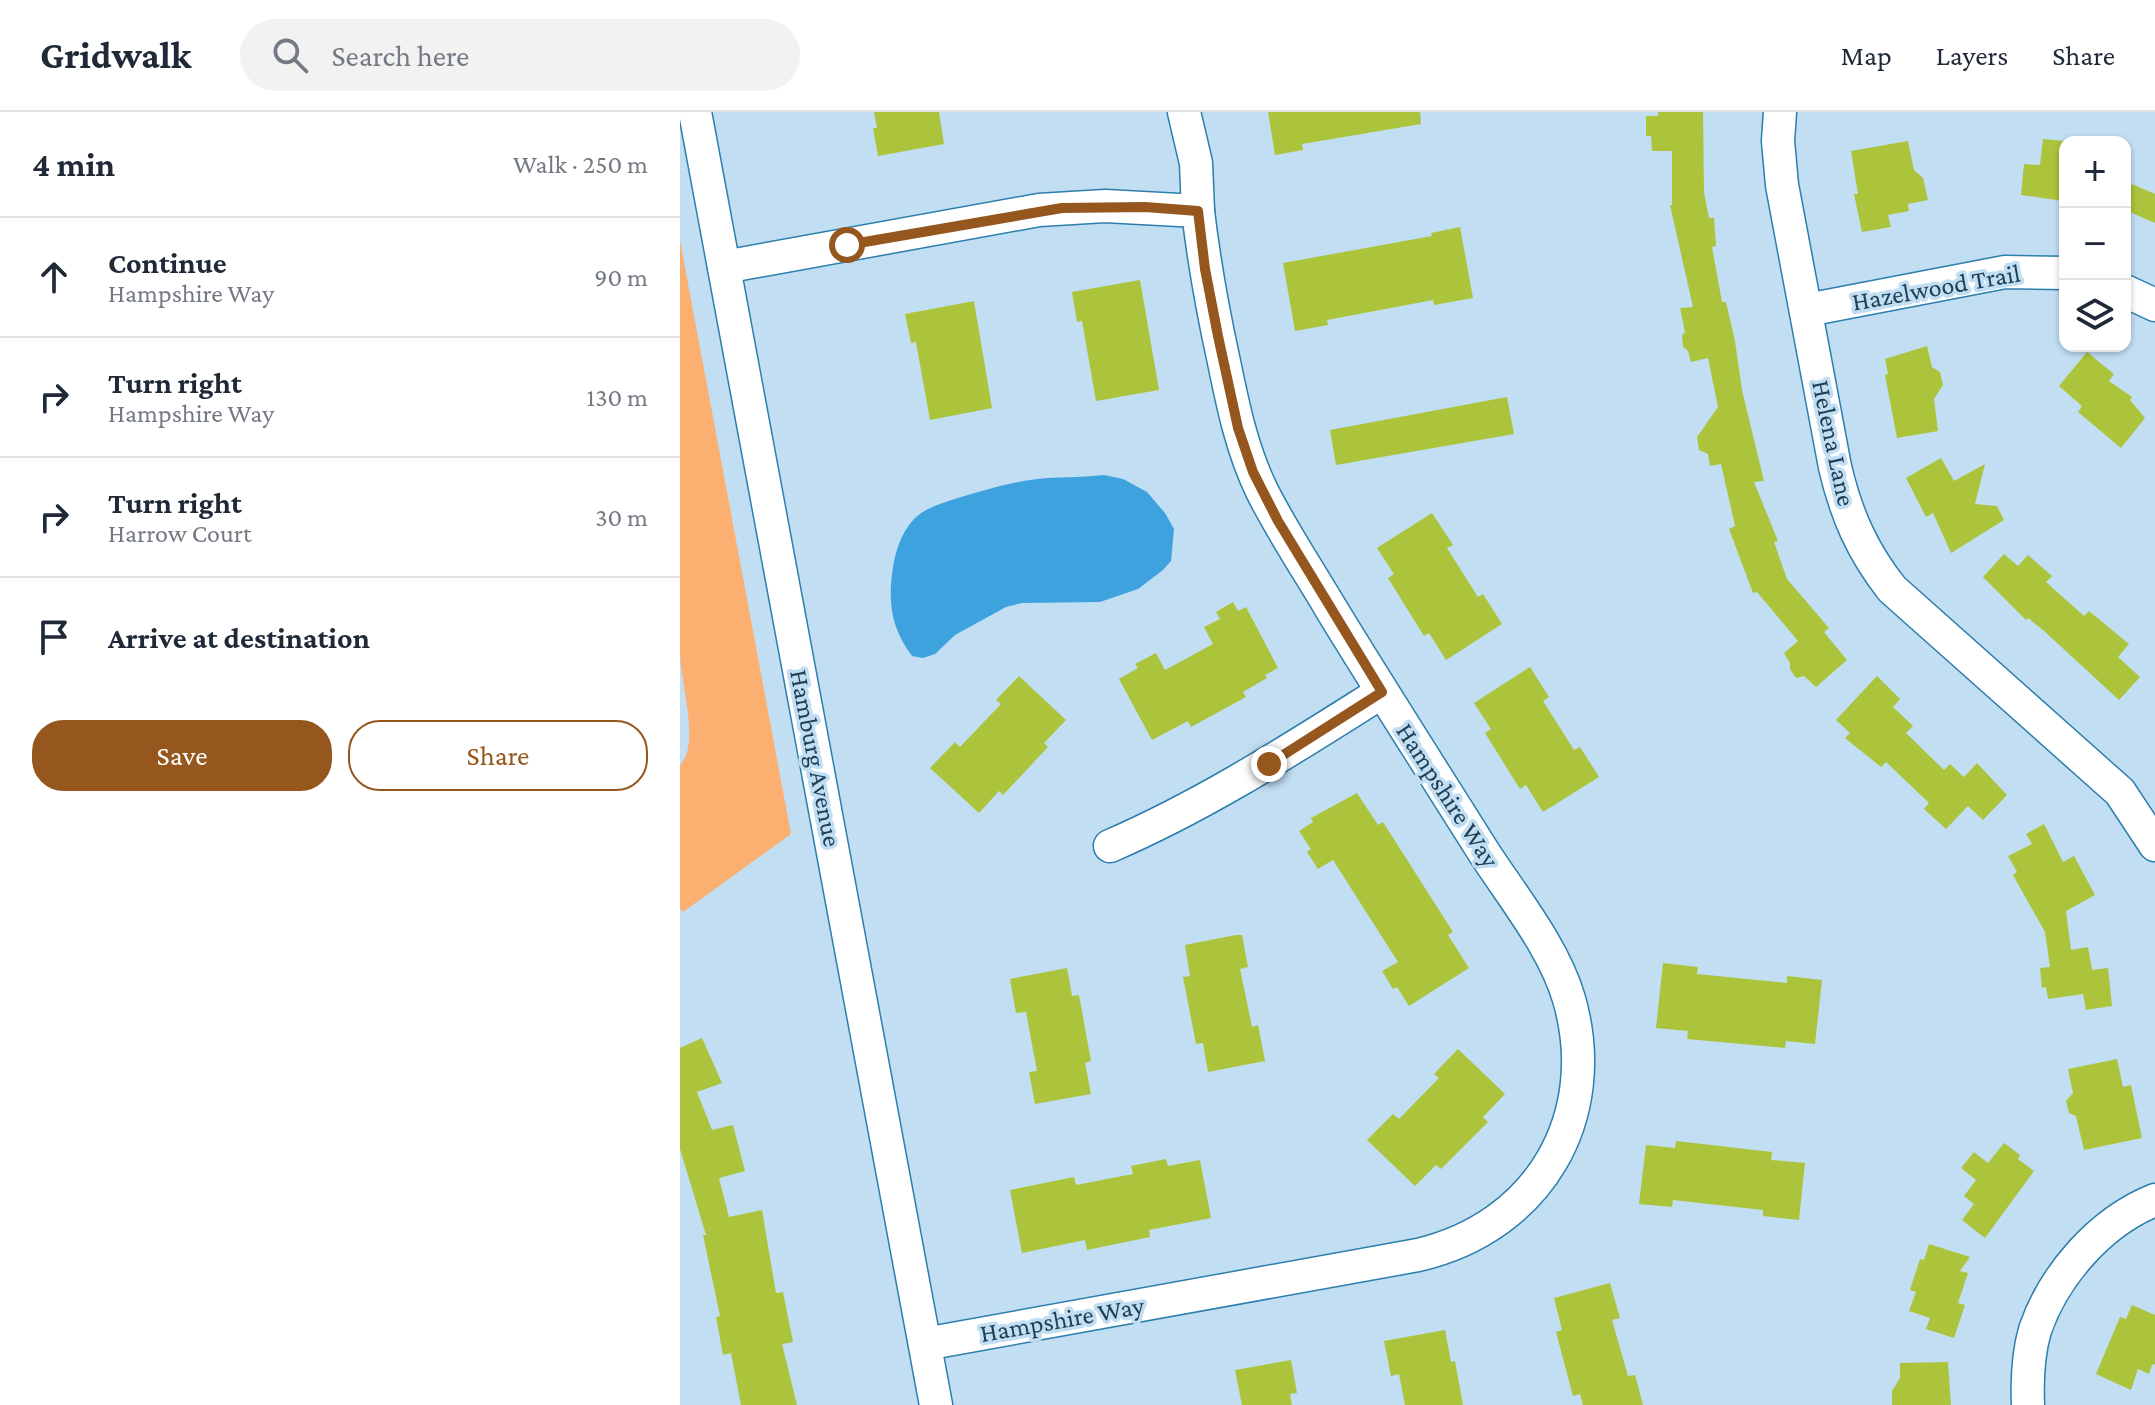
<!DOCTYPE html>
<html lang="en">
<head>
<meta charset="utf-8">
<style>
	:root { --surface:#fff; --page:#f2f2f3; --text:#1f2937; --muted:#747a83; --line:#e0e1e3; --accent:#95571d }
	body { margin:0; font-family:"Crimson Pro",serif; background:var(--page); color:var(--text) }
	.controls { position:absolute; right:24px; top:24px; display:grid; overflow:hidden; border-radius:16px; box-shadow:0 2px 6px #0004 }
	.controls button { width:72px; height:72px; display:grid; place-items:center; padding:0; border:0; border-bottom:2px solid var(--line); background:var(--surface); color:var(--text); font:40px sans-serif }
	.stop { position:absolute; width:24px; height:24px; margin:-18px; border:6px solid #95571d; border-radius:50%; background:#fff }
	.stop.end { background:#95571d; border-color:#fff; box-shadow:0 2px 8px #0008 }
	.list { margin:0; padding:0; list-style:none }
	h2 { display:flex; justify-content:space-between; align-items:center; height:104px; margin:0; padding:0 32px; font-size:34px }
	h2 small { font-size:26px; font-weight:400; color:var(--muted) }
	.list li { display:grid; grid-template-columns:52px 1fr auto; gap:24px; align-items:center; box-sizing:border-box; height:120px; padding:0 32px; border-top:2px solid var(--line) }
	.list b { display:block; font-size:30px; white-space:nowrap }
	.list p { margin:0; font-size:26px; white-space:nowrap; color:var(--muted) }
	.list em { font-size:26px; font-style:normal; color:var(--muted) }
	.actions { display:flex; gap:16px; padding:24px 32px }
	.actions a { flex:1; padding:18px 0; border:2px solid var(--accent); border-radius:32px; text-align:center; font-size:28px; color:var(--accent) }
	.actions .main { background:var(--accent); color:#fff }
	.icon { flex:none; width:44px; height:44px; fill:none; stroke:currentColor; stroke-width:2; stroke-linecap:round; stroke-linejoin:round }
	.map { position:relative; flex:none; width:1475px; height:1293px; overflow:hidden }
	header { display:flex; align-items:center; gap:48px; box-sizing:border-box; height:112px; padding:0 40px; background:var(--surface); border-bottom:2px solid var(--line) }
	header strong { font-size:38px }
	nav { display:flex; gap:44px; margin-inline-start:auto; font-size:28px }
	.search { width:560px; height:72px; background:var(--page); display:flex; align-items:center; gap:20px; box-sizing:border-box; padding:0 28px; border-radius:44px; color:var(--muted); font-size:30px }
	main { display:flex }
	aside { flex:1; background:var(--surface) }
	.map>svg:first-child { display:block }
	.green { fill:#fbaf71 }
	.water { fill:#3da2de }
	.building { fill:#acc43b }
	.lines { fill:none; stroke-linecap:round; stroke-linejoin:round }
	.minor-casing { stroke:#2c7ead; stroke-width:35 }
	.minor { stroke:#fff; stroke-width:32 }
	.route { stroke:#95571d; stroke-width:10 }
	.labels { text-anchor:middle; stroke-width:7; stroke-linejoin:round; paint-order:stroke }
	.street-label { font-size:26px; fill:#1d3e53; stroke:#c1def3 }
</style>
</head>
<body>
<header>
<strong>Gridwalk</strong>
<div class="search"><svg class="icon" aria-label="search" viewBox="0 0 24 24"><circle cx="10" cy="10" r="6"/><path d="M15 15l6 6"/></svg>Search here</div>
<nav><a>Map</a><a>Layers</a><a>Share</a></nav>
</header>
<main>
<aside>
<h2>4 min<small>Walk · 250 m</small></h2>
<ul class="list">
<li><svg class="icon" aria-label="ahead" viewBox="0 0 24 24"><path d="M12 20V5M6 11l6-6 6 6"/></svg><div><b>Continue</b><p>Hampshire Way</p></div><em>90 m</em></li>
<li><svg class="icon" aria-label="right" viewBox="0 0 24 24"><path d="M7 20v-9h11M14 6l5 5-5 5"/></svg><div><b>Turn right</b><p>Hampshire Way</p></div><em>130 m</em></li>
<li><svg class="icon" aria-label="right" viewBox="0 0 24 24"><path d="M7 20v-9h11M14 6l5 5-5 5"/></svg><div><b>Turn right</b><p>Harrow Court</p></div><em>30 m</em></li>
<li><svg class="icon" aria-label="arrive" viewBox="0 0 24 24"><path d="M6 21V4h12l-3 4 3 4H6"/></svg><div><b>Arrive at destination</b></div></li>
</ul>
<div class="actions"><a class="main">Save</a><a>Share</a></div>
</aside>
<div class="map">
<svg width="1475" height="1293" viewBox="0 0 1475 1293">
	<rect width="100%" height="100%" fill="#c1def3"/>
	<path class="green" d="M0,129l111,593 -108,78 -3,-3v-144c21,-21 0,-83 0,-113 0,-137 0,-274 0,-411z"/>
	<path class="water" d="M424,363l19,4 24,13 18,21 9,16 -3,32 -8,9 -25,19 -38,13 -78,1 -16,4 -51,28 -20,19 -12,4 -11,-2c-19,-25 -24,-50 -20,-81 2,-20 8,-41 22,-56 12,-12 29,-16 44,-21 30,-9 59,-18 90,-20 19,-1 37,-1 56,-3z"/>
	<g class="building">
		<polygon points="194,0 259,0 264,32 198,44 193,16 197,16"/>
		<polygon points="588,0 740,0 741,12 622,32 623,38 595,43"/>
		<polygon points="978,0 1023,0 1024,80 1029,106 1034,106 1036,134 1032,135 1042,190 1046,190 1055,229 1062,278 1084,369 1074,370 1098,429 1094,430 1107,467 1149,516 1144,520 1167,548 1136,575 1124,564 1116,566 1110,557 1110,551 1104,541 1118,529 1077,480 1073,481 1049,417 1055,414 1041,352 1030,354 1028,342 1019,338 1017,325 1038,295 1028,246 1011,250 1008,239 1003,235 1002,223 1005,220 1000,196 1013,195 990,93 992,93 992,39 972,39 971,24 966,24 966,4 978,4"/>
		<polygon points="1363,27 1385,29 1385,82 1383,89 1341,83 1344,52 1360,53"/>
		<polygon points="1228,29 1234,58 1243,66 1248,88 1228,92 1229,99 1208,103 1211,115 1182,120 1174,82 1178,82 1171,39"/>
		<polygon points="1452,72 1475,82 1475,111 1445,98 1445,88"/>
		<polygon points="780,115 793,186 754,193 753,188 647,208 648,213 615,219 603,151 752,124 751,121"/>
		<polygon points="460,168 479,278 416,289 402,209 397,210 392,180"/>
		<polygon points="294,189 312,296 250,308 236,230 231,231 225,202"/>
		<polygon points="1247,234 1252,255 1260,260 1263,273 1254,287 1258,319 1217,326 1205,263 1208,262 1205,247"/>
		<polygon points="1407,240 1434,262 1429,269 1452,285 1450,288 1465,306 1441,336 1398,300 1402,294 1379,274"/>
		<polygon points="827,285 834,322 656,353 650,318"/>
		<polygon points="1261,346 1274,369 1305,352 1295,392 1317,394 1324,408 1271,441 1253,401 1246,405 1226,366"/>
		<polygon points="752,401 773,433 767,436 798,485 803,482 822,512 766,548 749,521 744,524 708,466 714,462 697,436"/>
		<polygon points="1324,442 1338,454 1348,443 1372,464 1366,470 1404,504 1409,499 1449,532 1438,545 1460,565 1439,588 1363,518 1348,506 1346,508 1303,465"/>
		<polygon points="553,490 558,499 566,495 598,556 585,563 587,566 563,580 566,585 511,615 508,609 472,628 439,567 458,556 455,552 476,541 485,558 533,532 524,515 540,507 536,500"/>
		<polygon points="850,555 869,585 863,589 894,638 900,635 919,665 863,700 846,673 840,677 805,621 811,617 794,591"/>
		<polygon points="339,564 386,608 364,631 368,635 323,683 319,679 299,701 250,656 275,630 280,635 321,592 316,588"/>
		<polygon points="1197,564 1220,587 1213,595 1233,614 1226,621 1264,658 1270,652 1284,665 1297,651 1327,683 1303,708 1288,694 1266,717 1244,697 1249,691 1206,650 1201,655 1165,626 1170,621 1156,608"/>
		<polygon points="677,681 698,713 703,710 773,820 768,823 789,856 729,894 717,875 713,877 702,859 718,850 653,748 638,757 627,740 631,737 619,719 633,710 631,706"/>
		<polygon points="1364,712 1383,750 1394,744 1415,783 1386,799 1391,838 1408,835 1412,858 1428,856 1432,894 1406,898 1403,882 1368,887 1366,875 1362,876 1360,856 1370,855 1365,820 1333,763 1337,760 1328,744 1352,732 1346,722"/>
		<polygon points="556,823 562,823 568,855 560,857 572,915 578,913 585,949 528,960 523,931 516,932 503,865 510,864 505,833"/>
		<polygon points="983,851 1018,855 1017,862 1107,871 1107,864 1142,868 1135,932 1106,929 1105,936 1007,927 1008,919 976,916"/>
		<polygon points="387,856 392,884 399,883 411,949 405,951 411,982 355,992 349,960 357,959 346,900 336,901 330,867"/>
		<polygon points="22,926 42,971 17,980 32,1018 53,1013 65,1059 39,1066 49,1105 82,1098 96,1181 103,1180 113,1230 102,1232 117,1293 61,1293 51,1241 43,1243 36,1205 40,1204 23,1123 26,1123 0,1037 0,936"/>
		<polygon points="778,937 825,982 803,1005 808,1010 761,1057 756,1053 735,1074 687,1028 713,1002 719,1007 759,966 754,962"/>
		<polygon points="1437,947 1443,975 1451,973 1462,1026 1404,1038 1396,1004 1389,1001 1386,989 1393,981 1388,957"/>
		<polygon points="996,1029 1092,1040 1091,1048 1125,1051 1119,1108 1083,1104 1083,1098 993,1088 992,1095 959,1092 966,1033 995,1036"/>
		<polygon points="1324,1031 1340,1043 1338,1047 1354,1059 1305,1126 1282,1108 1294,1092 1284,1084 1296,1068 1281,1056 1294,1040 1308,1051"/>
		<polygon points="486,1047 488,1054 520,1048 531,1106 469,1118 470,1125 407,1138 405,1128 342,1141 330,1078 394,1065 396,1073 453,1062 451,1054"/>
		<polygon points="1249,1132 1290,1145 1280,1159 1288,1161 1278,1191 1285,1193 1274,1226 1246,1217 1250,1206 1229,1199 1236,1180 1230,1178 1240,1147 1244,1148"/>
		<polygon points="930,1171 940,1206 932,1208 948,1264 955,1263 963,1293 903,1293 900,1282 893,1284 876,1220 882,1218 874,1186"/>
		<polygon points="1452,1193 1475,1203 1475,1252 1472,1253 1469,1262 1458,1257 1451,1278 1416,1262 1440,1205 1446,1207"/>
		<polygon points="765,1218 771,1250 775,1249 783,1293 725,1293 719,1262 711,1264 704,1229"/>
		<polygon points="611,1248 617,1281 610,1282 612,1293 562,1293 555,1258"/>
		<polygon points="1268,1250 1271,1293 1212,1293 1212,1279 1220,1266 1220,1251"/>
	</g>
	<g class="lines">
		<defs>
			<g id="minor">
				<polyline points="15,0 256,1293"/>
				<polyline points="504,0 516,51 518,99"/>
				<path d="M1100,0l-2,29 4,44 53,282c11,47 27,84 57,122l228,203 35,53"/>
				<path d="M44,155l315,-57 66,-4 93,5c6,51 15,101 26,151 9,44 18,88 38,129 20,40 45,77 68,116 50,82 102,163 153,244 29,45 71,96 86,148 34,118 -30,228 -151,256l-493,89"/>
				<polyline points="1445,179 1475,193"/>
				<polyline points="1127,198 1325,160 1385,161"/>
				<path d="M430,734c97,-42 183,-98 272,-154"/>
				<path d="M1348,1293c-1,-24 0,-51 7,-75 19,-55 65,-108 120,-130"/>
			</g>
		</defs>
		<use href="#minor" class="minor-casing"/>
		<use href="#minor" class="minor"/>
	</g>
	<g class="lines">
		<polyline class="route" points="167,133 382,96 465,95 518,99 525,157 538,224 558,316 573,360 598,409 702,580 589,652"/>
	</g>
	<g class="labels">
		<g class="street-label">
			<text transform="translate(1256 175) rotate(-10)" y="9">Hazelwood Trail</text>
			<text transform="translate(1154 331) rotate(78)" y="9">Helena Lane</text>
			<text transform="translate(136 646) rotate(79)" y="9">Hamburg Avenue</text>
			<text transform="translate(768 683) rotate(57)" y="9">Hampshire Way</text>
			<text transform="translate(382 1207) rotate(-10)" y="9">Hampshire Way</text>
		</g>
	</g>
</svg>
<div class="controls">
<button>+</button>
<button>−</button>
<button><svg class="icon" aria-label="layers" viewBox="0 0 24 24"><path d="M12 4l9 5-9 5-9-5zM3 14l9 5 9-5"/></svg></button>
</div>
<div class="stop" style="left:167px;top:133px"></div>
<div class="stop end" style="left:589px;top:652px"></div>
</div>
</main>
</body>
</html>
